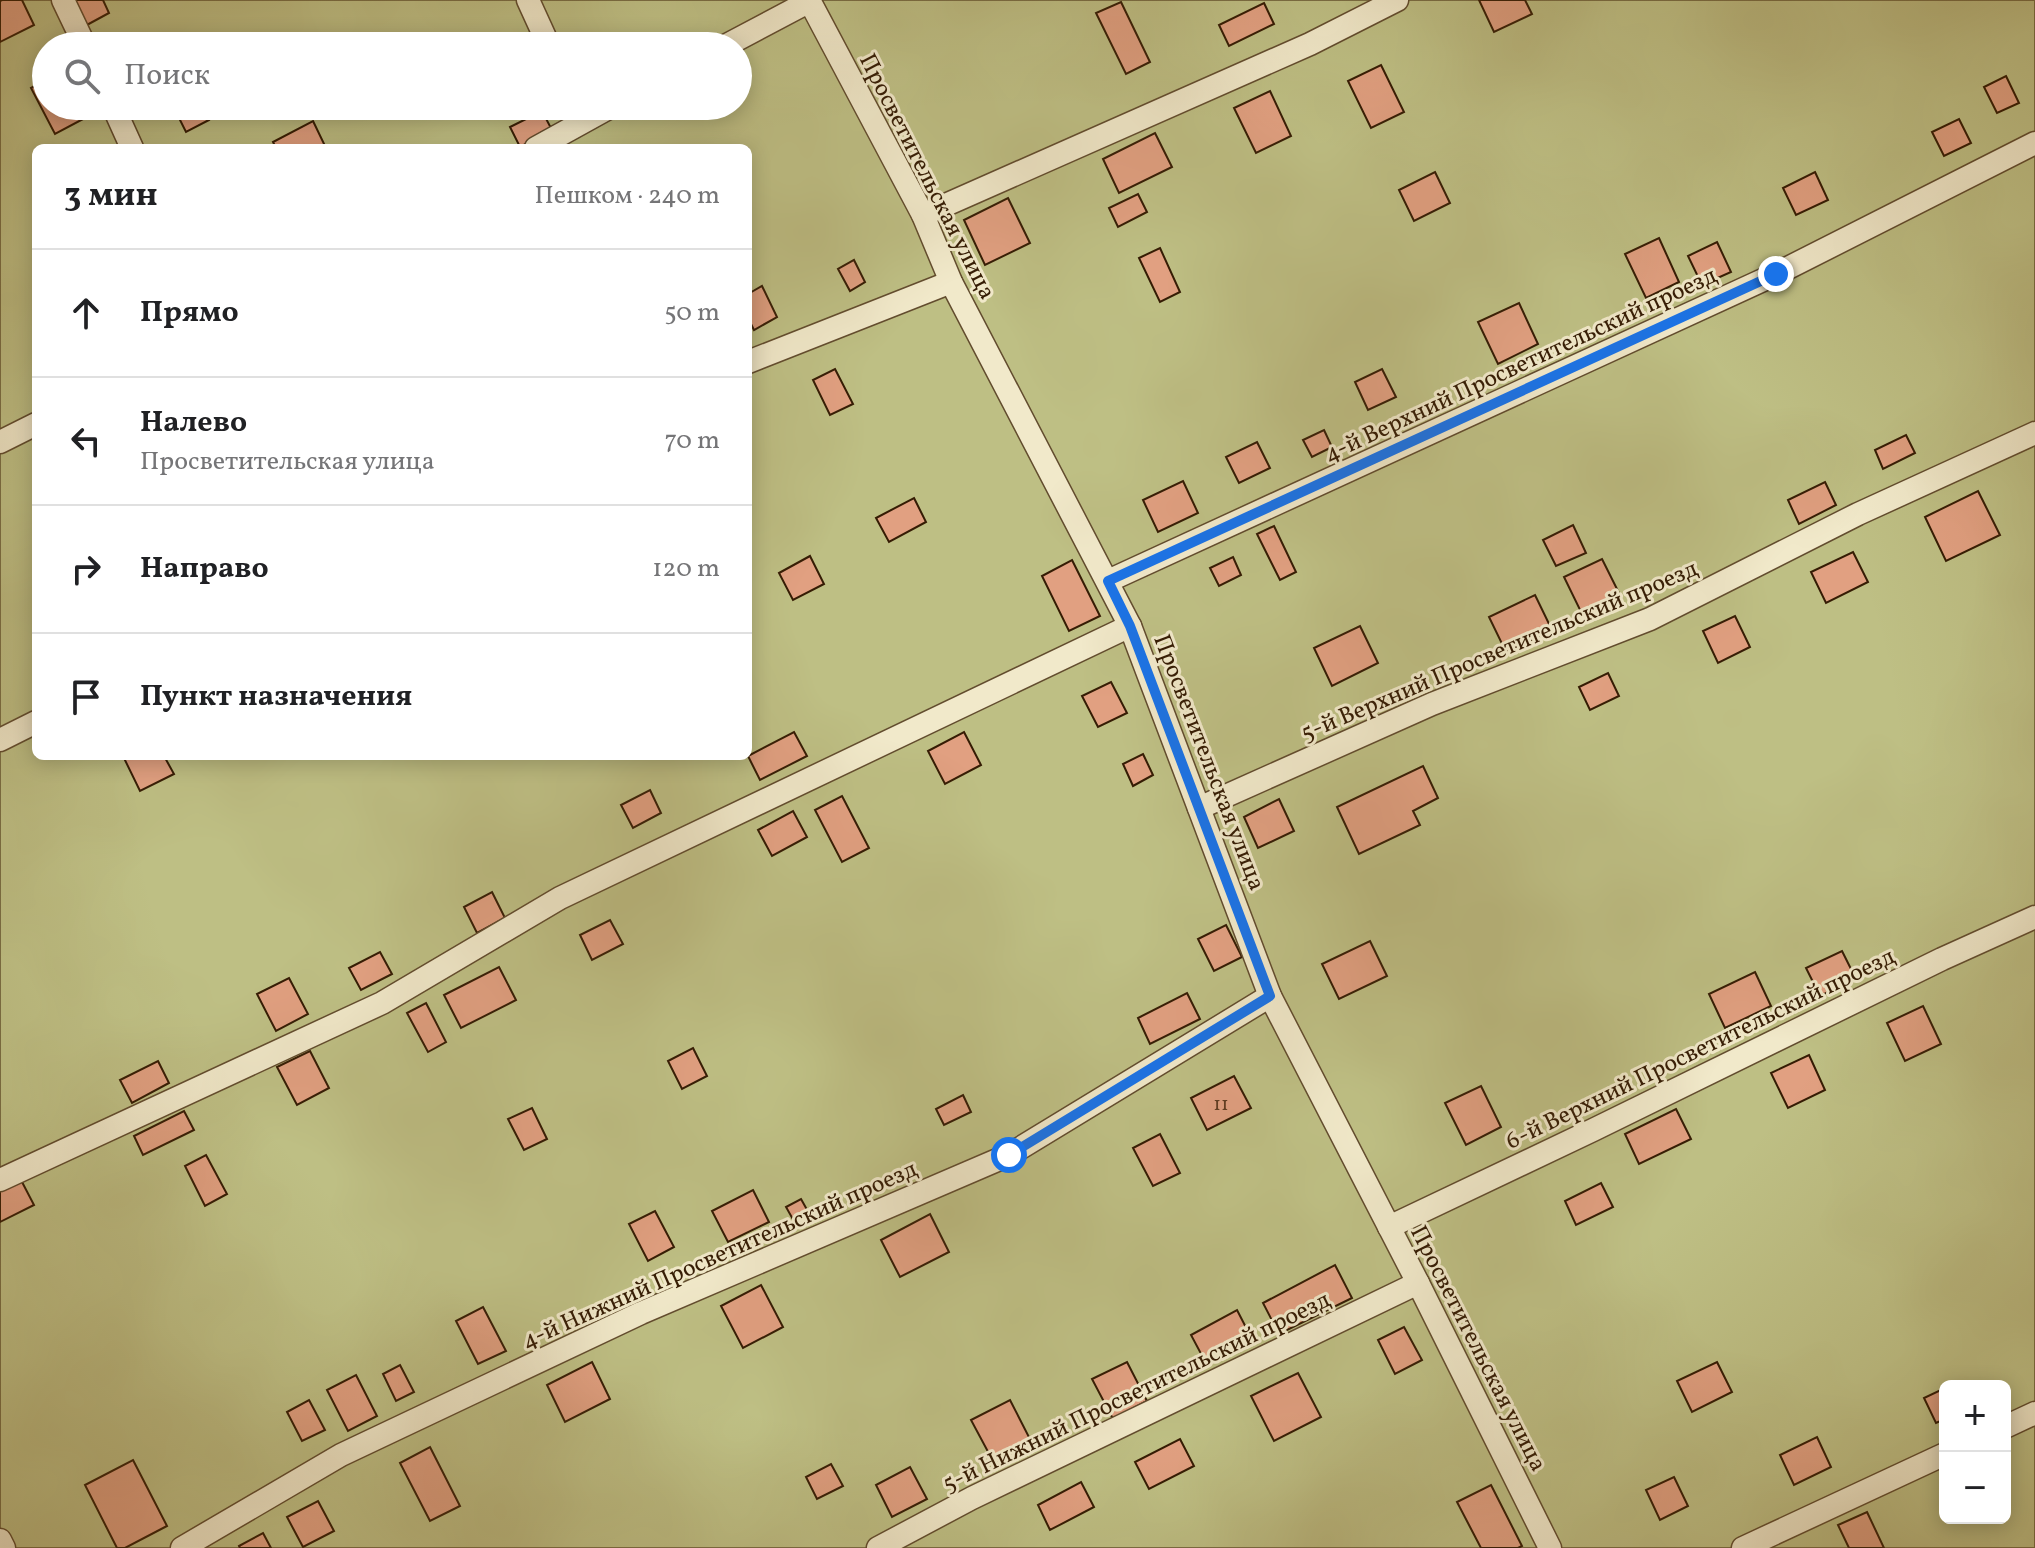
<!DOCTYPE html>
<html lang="ru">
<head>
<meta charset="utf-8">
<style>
	:root { --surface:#fff; --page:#f6f6f6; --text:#202124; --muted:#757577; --line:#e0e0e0 }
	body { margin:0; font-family:Vollkorn,serif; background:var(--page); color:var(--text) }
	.controls { position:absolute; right:24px; bottom:24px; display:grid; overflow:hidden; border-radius:12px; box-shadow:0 4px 20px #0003 }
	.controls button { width:72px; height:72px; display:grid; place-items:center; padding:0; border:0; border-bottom:2px solid var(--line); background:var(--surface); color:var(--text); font:40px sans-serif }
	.stop { position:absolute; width:24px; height:24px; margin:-18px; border:6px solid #1a73e8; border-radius:50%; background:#fff }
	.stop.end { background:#1a73e8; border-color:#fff; box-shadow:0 2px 8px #0008 }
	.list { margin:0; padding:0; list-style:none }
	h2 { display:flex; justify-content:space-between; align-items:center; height:104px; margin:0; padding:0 32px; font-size:34px }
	h2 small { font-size:26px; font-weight:400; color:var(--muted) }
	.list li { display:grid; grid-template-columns:52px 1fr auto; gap:24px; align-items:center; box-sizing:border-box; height:128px; padding:0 32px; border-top:2px solid var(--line) }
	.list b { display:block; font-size:30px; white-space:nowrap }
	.list p { margin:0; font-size:26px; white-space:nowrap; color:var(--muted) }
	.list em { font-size:26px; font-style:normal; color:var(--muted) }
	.icon { flex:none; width:44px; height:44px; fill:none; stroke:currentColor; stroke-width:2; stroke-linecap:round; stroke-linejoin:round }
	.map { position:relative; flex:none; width:2035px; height:1548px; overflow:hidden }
	.search { position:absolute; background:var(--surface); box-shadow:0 4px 20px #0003; left:32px; top:32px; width:720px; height:88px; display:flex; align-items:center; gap:20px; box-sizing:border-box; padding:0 28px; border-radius:44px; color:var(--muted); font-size:30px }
	.panel { position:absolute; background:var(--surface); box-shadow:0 4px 20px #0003; left:32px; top:144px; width:720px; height:616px; border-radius:12px }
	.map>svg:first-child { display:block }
	.green { fill:#bebf84; stroke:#7a6e44; stroke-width:2; fill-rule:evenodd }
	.building { fill:#e1a081; stroke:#351c04; stroke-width:2 }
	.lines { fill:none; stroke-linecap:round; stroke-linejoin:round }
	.service-casing { stroke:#624c2e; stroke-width:25 }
	.service { stroke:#f1e9ca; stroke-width:22 }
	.route { stroke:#1a73e8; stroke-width:10 }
	.labels { text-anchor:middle; stroke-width:6; stroke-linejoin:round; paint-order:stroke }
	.number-label { font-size:20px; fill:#603d23 }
	.street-label { font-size:24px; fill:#351c04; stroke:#f1e9ca }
</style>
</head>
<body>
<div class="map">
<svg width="2035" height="1548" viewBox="0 0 2035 1548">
	<rect width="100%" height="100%" fill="#e9ddad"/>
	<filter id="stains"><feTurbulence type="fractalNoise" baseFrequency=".0025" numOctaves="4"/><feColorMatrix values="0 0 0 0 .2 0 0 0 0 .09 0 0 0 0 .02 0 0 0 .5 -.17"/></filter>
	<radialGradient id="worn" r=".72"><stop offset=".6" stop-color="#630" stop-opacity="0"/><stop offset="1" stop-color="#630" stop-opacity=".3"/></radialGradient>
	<path class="green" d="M0,0h2035v1548h-2035zM46,46h692v60h-692zM36,148h712v608h-712zM1945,1386h60v132h-60z"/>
	<g class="building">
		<polygon points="2,0 22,0 34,25 0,42 0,1"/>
		<polygon points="73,0 103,0 109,13 85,26"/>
		<polygon points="1479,0 1525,0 1532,14 1494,32"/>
		<polygon points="1121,2 1150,62 1126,74 1096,13"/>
		<polygon points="1264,3 1274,24 1229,46 1219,25"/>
		<polygon points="1381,65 1404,112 1371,128 1348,81"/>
		<polygon points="2006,76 2019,103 1997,113 1984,87"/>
		<polygon points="46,80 46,106 79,106 85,118 55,134 31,88"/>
		<polygon points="1270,91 1291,136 1256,153 1234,108"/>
		<polygon points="173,106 202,106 209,120 186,132"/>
		<polygon points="542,111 552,130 520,147 510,127"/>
		<polygon points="1959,119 1971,143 1944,156 1932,132"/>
		<polygon points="313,121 326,148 276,148 273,142"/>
		<polygon points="1155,133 1172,167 1119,193 1103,159"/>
		<polygon points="1435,172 1450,203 1414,221 1399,190"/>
		<polygon points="1815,172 1828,200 1796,215 1783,188"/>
		<polygon points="1138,194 1147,212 1118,227 1109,208"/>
		<polygon points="1008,198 1030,243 985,265 964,220"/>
		<polygon points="1659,238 1679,282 1646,298 1625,254"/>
		<polygon points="1717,242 1731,272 1702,285 1688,256"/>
		<polygon points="1160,248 1180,292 1160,302 1139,258"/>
		<polygon points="854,260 865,282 850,291 838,269"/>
		<polygon points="762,286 777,317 754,330 748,318 748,294"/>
		<polygon points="1519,303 1538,344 1498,364 1478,322"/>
		<polygon points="835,369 853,404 830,415 813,380"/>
		<polygon points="1382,369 1396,397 1368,410 1355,382"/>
		<polygon points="1324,430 1332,447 1312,457 1303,440"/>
		<polygon points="1906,435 1915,453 1883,469 1875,450"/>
		<polygon points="1257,442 1270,468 1239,483 1226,457"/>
		<polygon points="1183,481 1198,513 1158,532 1143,500"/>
		<polygon points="1825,482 1836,505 1799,524 1788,500"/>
		<polygon points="1978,491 2000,535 1946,561 1925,517"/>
		<polygon points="914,498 926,522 889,542 876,518"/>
		<polygon points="1573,525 1586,553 1556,566 1543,540"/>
		<polygon points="1274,526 1296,572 1280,580 1257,534"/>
		<polygon points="1853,552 1868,582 1826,603 1811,572"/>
		<polygon points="810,556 824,584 793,600 779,573"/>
		<polygon points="1233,557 1241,575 1219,586 1210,568"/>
		<polygon points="1602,559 1621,597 1583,616 1564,577"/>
		<polygon points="1072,560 1100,616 1069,631 1042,576"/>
		<polygon points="1535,595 1552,630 1506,652 1489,617"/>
		<polygon points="1735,616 1750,647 1718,663 1703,631"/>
		<polygon points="1360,626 1378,663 1332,686 1314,648"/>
		<polygon points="1608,673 1619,696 1590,710 1579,687"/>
		<polygon points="1111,682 1127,713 1098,727 1082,696"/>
		<polygon points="794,732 807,756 760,780 748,756"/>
		<polygon points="964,732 981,765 945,784 928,751"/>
		<polygon points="1143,754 1153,775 1133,786 1123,764"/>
		<polygon points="123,756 164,756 174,774 140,791"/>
		<polygon points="1423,766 1438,798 1413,811 1420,825 1359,854 1337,807"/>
		<polygon points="650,790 661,813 633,828 621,805"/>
		<polygon points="842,796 869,848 842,862 815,810"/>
		<polygon points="1279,799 1294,831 1258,848 1244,817"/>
		<polygon points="793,811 807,837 772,856 758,830"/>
		<polygon points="492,892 505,918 477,933 464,907"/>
		<polygon points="610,920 623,944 592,960 580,935"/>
		<polygon points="1226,925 1242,957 1214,971 1198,939"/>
		<polygon points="1370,941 1387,976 1339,999 1322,964"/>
		<polygon points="1842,951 1856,979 1820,996 1806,968"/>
		<polygon points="380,952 392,974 361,990 349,968"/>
		<polygon points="499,967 516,1000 461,1028 444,995"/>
		<polygon points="1755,972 1771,1006 1725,1028 1709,994"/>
		<polygon points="289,978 308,1014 276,1031 257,994"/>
		<polygon points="1187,993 1200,1019 1150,1044 1138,1018"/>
		<polygon points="426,1003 446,1042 428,1052 407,1013"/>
		<polygon points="1923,1006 1941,1044 1905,1061 1887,1023"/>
		<polygon points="693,1048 707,1076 682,1089 668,1061"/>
		<polygon points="310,1051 329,1088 297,1105 277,1067"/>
		<polygon points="1809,1055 1825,1090 1788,1108 1771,1073"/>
		<polygon points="158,1061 169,1083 132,1103 120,1080"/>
		<polygon points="1234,1076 1251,1108 1207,1130 1191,1098"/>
		<polygon points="1481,1086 1501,1127 1466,1145 1445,1103"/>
		<polygon points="963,1095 971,1112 944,1125 936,1109"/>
		<polygon points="532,1108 547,1139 524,1150 508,1119"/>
		<polygon points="1676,1109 1691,1139 1639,1164 1625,1134"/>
		<polygon points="184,1111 194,1130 143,1155 134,1136"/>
		<polygon points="1160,1134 1180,1173 1153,1186 1133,1148"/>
		<polygon points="206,1155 227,1194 205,1206 185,1166"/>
		<polygon points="21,1180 34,1205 0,1222 0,1191"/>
		<polygon points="1601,1183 1613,1207 1576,1225 1565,1201"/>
		<polygon points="753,1190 769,1222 728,1242 712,1211"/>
		<polygon points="801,1199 810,1215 795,1223 786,1207"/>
		<polygon points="655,1211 674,1247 648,1261 629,1224"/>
		<polygon points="930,1214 949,1252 900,1277 881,1240"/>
		<polygon points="1335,1265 1352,1298 1279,1334 1263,1303"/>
		<polygon points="761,1285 783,1327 743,1348 721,1306"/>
		<polygon points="483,1307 506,1351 478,1364 456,1321"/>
		<polygon points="1237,1310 1253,1341 1207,1365 1191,1335"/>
		<polygon points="1404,1327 1422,1360 1395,1374 1378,1340"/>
		<polygon points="592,1362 610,1399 565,1422 547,1385"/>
		<polygon points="1127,1362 1147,1401 1113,1419 1092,1379"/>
		<polygon points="1717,1362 1732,1392 1692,1412 1677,1381"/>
		<polygon points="400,1365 414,1392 396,1401 383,1374"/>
		<polygon points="1298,1373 1321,1417 1274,1441 1251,1396"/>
		<polygon points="356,1375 377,1416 348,1431 327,1390"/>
		<polygon points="1945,1388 1945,1419 1936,1423 1924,1398"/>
		<polygon points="309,1400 325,1430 302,1441 287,1412"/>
		<polygon points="1010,1400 1032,1443 994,1463 971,1420"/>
		<polygon points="1817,1437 1831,1467 1794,1485 1780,1455"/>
		<polygon points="1180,1439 1194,1466 1149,1489 1135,1462"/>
		<polygon points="430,1447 460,1506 430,1521 400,1463"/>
		<polygon points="133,1460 167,1526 125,1548 117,1548 85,1485"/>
		<polygon points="831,1464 843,1486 817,1499 806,1477"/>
		<polygon points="910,1467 927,1499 892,1517 876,1485"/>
		<polygon points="1674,1477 1688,1506 1660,1520 1646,1490"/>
		<polygon points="1081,1482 1094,1507 1050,1530 1038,1505"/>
		<polygon points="1491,1485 1522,1546 1518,1548 1481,1548 1457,1502"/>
		<polygon points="318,1501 334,1531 303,1547 287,1517"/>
		<polygon points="1867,1512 1884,1548 1849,1548 1838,1525"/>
		<polygon points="263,1533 271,1548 240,1548 239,1546"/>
	</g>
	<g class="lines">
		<defs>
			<g id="service">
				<polyline points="63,0 85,46"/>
				<polyline points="528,0 549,46"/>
				<polyline points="809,0 923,215 951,282 1130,626 1270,996 1418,1283 1550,1548"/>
				<polyline points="725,46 810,1"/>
				<polyline points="113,106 132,148"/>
				<polyline points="536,148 612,106"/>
				<polyline points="923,215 1310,44 1397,0"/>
				<polyline points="748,362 951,282"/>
				<polyline points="0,442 36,424"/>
				<polyline points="1108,581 1776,274 2035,143"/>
				<polyline points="0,740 36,722"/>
				<polyline points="1199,808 1432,704 1650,619 1858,514 2035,433"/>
				<polyline points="0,1180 382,1003 560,898 1130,626"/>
				<polyline points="1389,1227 1593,1130 1942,959 2035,917"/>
				<polyline points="2005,1427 2035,1413"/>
				<polyline points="0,1540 4,1548"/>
				<polyline points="182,1548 341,1455 641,1313 1009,1155 1270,996"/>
				<polyline points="878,1548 972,1498 1418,1283"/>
				<polyline points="1743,1548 1945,1454"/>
			</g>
		</defs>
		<use href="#service" class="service-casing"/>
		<use href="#service" class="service"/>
	</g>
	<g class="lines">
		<polyline class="route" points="1009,1155 1270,996 1130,626 1108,581 1776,274"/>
	</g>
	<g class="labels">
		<g class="number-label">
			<text x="1221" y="1110">11</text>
		</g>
		<g class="street-label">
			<text transform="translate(928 176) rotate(63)" y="8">Просветительская улица</text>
			<text transform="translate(1520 364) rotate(-25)" y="8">4-й Верхний Просветительский проезд</text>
			<text transform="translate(1499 650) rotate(-23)" y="8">5-й Верхний Просветительский проезд</text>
			<text transform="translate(1210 762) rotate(69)" y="8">Просветительская улица</text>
			<text transform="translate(1700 1048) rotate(-26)" y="8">6-й Верхний Просветительский проезд</text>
			<text transform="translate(719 1254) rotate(-24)" y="8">4-й Нижний Просветительский проезд</text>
			<text transform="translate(1479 1348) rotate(63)" y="8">Просветительская улица</text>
			<text transform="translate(1136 1391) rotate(-26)" y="8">5-й Нижний Просветительский проезд</text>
		</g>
	</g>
	<rect width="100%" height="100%" filter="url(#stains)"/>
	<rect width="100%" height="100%" fill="url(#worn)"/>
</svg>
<div class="controls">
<button>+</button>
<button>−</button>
</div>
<div class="stop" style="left:1009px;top:1155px"></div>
<div class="stop end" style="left:1776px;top:274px"></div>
<div class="search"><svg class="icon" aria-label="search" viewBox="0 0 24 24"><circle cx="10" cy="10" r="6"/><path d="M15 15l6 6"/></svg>Поиск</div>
<section class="panel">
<h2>3 мин<small>Пешком · 240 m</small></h2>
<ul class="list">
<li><svg class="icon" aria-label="ahead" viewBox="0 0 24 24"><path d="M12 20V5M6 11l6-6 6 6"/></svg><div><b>Прямо</b></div><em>50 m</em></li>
<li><svg class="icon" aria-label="left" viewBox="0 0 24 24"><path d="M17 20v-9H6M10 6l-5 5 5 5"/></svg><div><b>Налево</b><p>Просветительская улица</p></div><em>70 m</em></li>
<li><svg class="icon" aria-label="right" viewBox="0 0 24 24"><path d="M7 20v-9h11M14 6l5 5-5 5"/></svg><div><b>Направо</b></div><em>120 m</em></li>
<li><svg class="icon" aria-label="arrive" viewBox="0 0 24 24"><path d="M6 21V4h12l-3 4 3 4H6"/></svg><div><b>Пункт назначения</b></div></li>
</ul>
</section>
</div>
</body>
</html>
